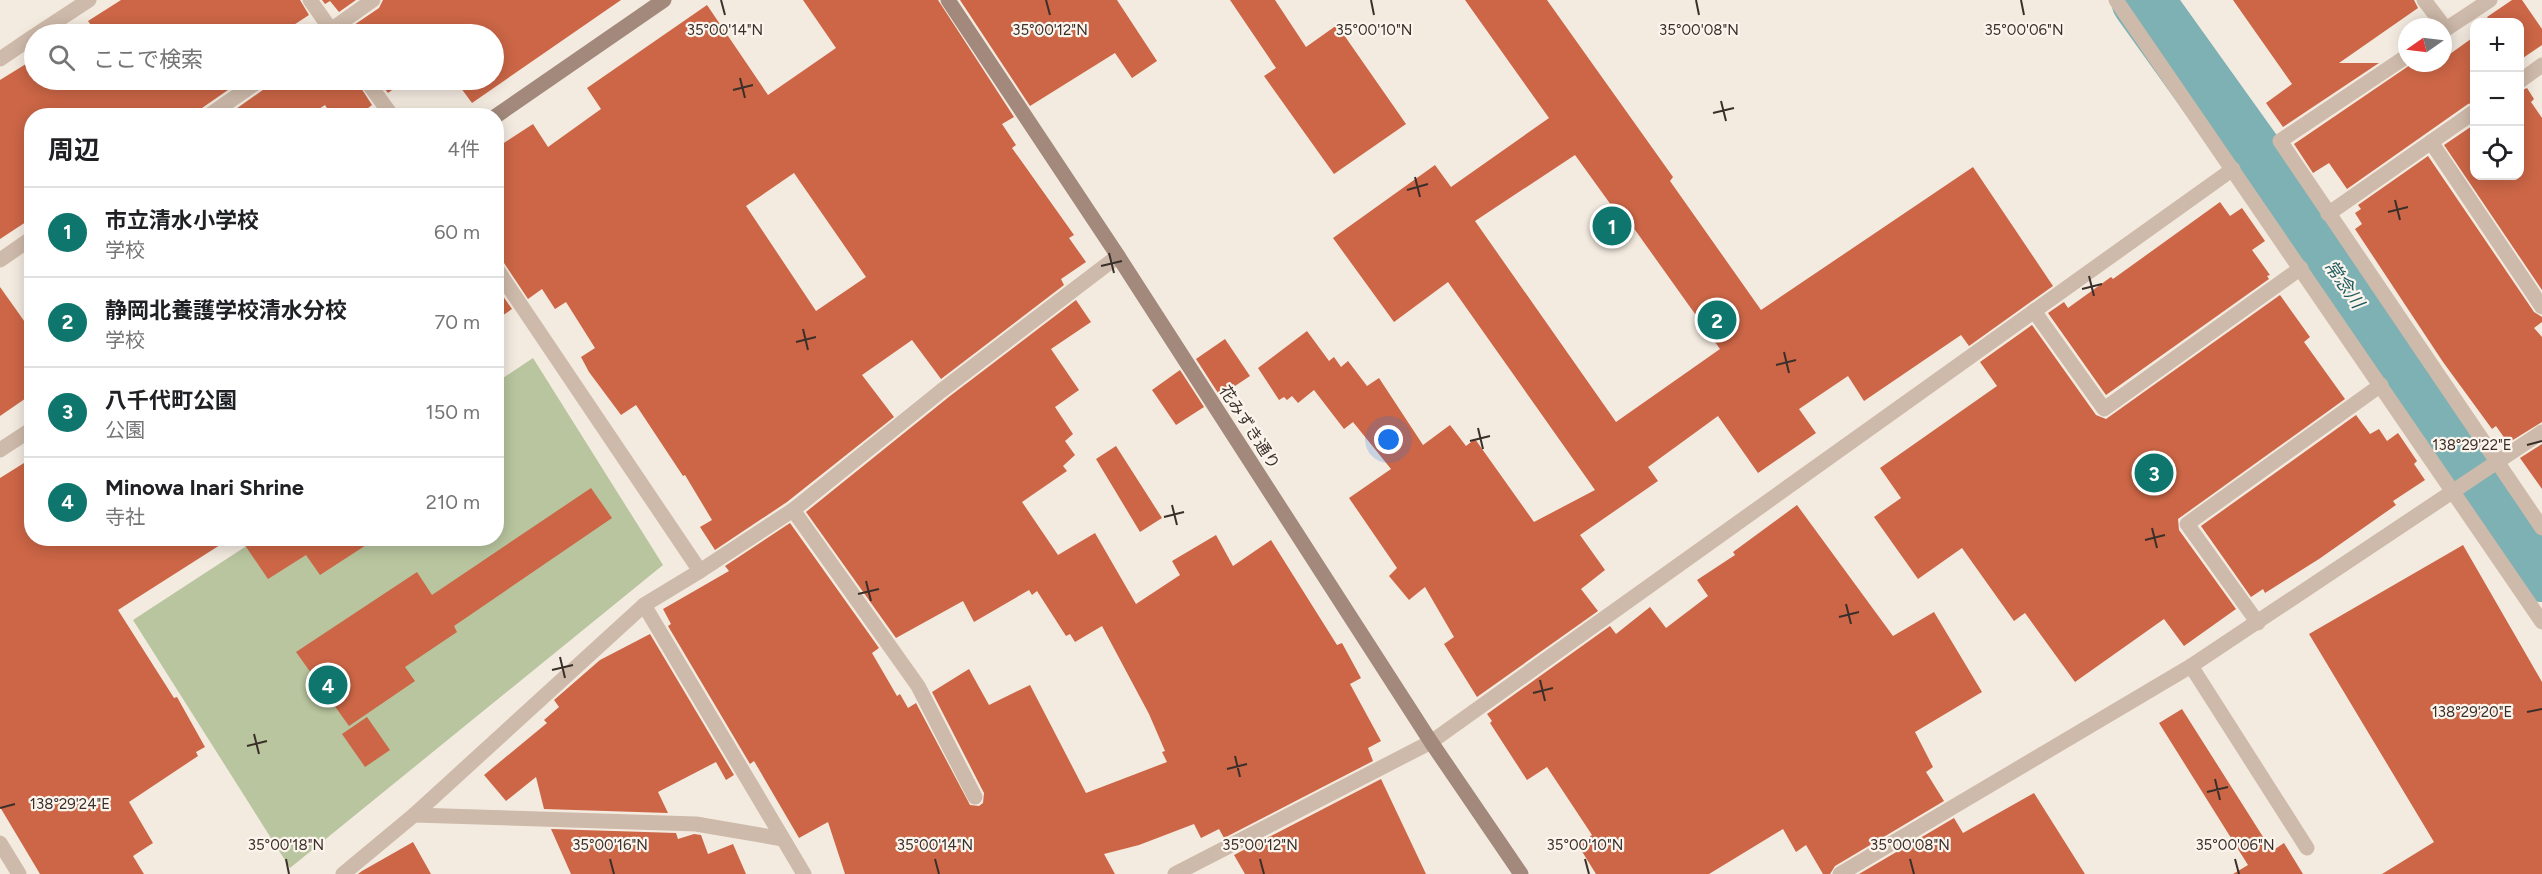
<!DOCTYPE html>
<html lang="ja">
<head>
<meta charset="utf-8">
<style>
	:root { --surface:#fff; --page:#f6f6f6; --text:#202124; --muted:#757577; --line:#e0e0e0; --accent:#0f766e }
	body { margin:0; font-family:Figtree,"Noto Sans JP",sans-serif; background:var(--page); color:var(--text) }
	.controls { position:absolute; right:18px; top:18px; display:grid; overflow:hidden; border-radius:12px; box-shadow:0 3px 15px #0003 }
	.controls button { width:54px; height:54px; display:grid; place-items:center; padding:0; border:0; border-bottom:2px solid var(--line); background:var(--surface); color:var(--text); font:30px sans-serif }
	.compass { position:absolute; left:2398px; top:18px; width:54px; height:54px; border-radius:50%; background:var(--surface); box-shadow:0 3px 15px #0003; rotate:256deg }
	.you { position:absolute; left:1389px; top:440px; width:21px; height:21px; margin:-15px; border:4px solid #fff; border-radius:50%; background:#1a73e8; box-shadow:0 0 0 9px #1a73e833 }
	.badge { display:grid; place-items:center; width:39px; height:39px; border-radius:50%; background:var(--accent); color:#fff; font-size:20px; font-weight:700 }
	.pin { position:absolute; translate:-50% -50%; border:3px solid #fff; box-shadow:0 2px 6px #0006 }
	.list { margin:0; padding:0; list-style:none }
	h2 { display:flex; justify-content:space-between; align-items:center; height:78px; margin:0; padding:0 24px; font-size:26px }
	h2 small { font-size:20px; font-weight:400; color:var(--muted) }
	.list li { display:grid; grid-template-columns:39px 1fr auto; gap:18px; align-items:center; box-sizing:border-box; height:90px; padding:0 24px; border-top:2px solid var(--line) }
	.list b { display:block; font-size:22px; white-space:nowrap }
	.list p { margin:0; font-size:20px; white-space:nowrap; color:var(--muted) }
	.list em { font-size:20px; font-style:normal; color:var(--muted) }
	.icon { flex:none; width:33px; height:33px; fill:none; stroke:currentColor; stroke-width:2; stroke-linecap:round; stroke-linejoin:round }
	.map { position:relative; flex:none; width:2542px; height:874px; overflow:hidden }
	.search { position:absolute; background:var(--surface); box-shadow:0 3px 15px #0003; left:24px; top:24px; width:480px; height:66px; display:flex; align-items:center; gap:15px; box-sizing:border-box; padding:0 21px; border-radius:33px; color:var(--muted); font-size:22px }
	.panel { position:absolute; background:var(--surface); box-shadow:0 3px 15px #0003; left:24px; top:108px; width:480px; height:438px; border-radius:24px }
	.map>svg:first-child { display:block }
	.green { fill:#b8c59e }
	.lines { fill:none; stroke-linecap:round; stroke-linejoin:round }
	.river { stroke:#7db1b3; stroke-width:62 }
	.building { fill:#cc6646; fill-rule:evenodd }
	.street { stroke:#cebaaa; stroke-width:15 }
	.secondary { stroke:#a2897b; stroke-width:15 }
	.ticks { fill:none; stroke:#3b2f2a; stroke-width:2 }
	.labels { text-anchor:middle; stroke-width:4.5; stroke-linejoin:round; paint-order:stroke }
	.street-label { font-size:16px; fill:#3b2f2a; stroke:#fbf5ed }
	.water-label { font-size:18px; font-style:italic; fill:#1d5b5f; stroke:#fbf5ed }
	.ticks-label { font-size:15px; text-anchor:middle; fill:#3b2f2a; stroke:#fbf5ed; stroke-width:4.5; stroke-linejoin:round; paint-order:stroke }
</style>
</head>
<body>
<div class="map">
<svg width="2542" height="874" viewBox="0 0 2542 874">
	<rect width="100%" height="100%" fill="#f4ebe0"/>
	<polygon class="green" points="533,358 663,565 290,868 133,620 257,539 496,538 497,382"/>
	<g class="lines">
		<polyline class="river" points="2142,0 2331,264 2542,571"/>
	</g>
	<g class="building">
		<polygon points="121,0 300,0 309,15 280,34 97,34 88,21"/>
		<polygon points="322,0 356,0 339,12 330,1 325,4"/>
		<polygon points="383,0 621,0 472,103 455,80 494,80 494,34 357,34 351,27 379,8"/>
		<path d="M803,0h135l76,117 -12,7 14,21 -4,3 62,87 -5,3 17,24 -25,17 3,6 -123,94 -29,-39 -50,35 32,42 -107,85 -72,48 -15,-23 12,-7 -27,-45 -2,1 -47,-71 -15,10 -32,-43 -8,-15 14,-9 -29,-46 -11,7 -13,-20 -14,10 -24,-36 -8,-5v-110l37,-24 15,23 53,-38 -14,-21 120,-83 61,90 68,-47zM794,173l72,104 -50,34 -70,-105z"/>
		<polygon points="960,0 1117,0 1157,61 1132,78 1115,53 1030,106"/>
		<polygon points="1230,0 1275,0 1306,47 1337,25 1406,124 1334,174 1264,76 1276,68"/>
		<path d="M1465,0h82l126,177 -3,4 91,129 212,-143 80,119 -84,60 -8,-11 -97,66 -16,-25 -49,33 17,24 -58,40 -40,-57 -70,51 10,14 -78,54 25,35 -24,19 17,22 -121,86 -33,-53 10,-7 -29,-50 -16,13 -20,-24 8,-8 -48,-70 42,-29 -38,-47 -9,7 -30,-39 -16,13 -6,-7 -5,4 -3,-3 -5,3 -21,-32 49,-37 22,30 5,-4 7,10 7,-6 19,25 12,-8 44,67 27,-20 16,21 9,-7 59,83 61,-32 -147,-208 -54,40 -61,-84 102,-73 16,22 98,-69zM1575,155l44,61 4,-3 97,136 -104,73 -141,-201z"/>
		<polygon points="2233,0 2414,0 2418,8 2339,63 2379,63 2283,127 2266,103 2292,84"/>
		<polygon points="2512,0 2522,0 2542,29 2542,45 2520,60 2520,22 2491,22 2487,17"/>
		<polygon points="2475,36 2475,102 2468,104 2347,189 2329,163 2313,173 2294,144 2413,63 2443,63 2443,59"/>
		<polygon points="34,59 34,80 222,80 228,90 202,108 198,116 32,116 32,218 0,239 0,80"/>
		<polygon points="277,80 356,80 372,105 358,116 332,116 325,105 308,116 226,116"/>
		<polygon points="378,80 406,80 388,93"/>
		<polygon points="2527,88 2534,99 2531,102 2542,118 2542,290 2444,145 2475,124 2475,176 2520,176 2520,91"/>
		<polygon points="2428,156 2534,312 2542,317 2542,322 2534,328 2542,337 2542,422 2508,443 2496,426 2492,429 2443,362 2355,229 2362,224 2355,213 2361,209 2358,205"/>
		<polygon points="2220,202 2230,216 2242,208 2265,241 2252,250 2270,275 2267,276 2269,279 2106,395 2048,313 2064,302 2068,308 2111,277 2113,279"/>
		<polygon points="496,286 512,309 496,320"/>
		<polygon points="0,287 32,332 32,394 0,416"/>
		<polygon points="2280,295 2310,337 2304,342 2345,399 2178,519 2179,530 2236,609 2184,646 2164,619 2075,682 2025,613 2014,621 1962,548 1918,579 1874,517 1901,498 1880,468 1997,386 1980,362 2032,325 2096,415 2106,419"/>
		<polygon points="1076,300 1091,322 1051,349 1079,390 1055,407 1073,434 1065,441 1075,455 1063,466 1067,471 1022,502 1058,555 1095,533 1136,604 1180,575 1172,561 1216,535 1233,566 1271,540 1337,645 1342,643 1361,678 1350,684 1381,741 1368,748 1373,761 1224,838 1219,829 1201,838 1194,824 1139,845 1104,854 1115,874 845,874 828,822 799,838 754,761 750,764 668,626 671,624 663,609 729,571 725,566 790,523 879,648 872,653 897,696 900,694 908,708 916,703 970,805 979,806 983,803 984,793 932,692 969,669 989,705 1030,685 1086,793 1167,762 1162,752 1165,751 1149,714 1102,626 1075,642 1070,634 1066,636 1037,591 1032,595 1029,590 974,622 963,601 896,638 806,512 950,396"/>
		<polygon points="1225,339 1250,376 1220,396 1196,359"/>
		<polygon points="1180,370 1204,407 1176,425 1152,390"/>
		<polygon points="2356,415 2370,434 2379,429 2387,441 2398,433 2417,461 2414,464 2425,480 2393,501 2396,505 2319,559 2265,593 2263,589 2251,597 2201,526"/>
		<polygon points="2542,444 2542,489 2520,458"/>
		<polygon points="1116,446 1162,518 1140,532 1096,459"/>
		<polygon points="32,458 32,538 231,538 118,610 174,698 177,697 205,747 196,752 198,756 129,802 153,843 133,856 144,874 40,874 0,807 0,478"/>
		<polygon points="591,488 612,518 454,626 457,632 405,667 415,681 349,726 296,652 417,572 432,595"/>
		<polygon points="1797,505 1893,636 1934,612 1982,692 1915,732 1933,767 1926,772 1944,801 1835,866 1830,874 1823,874 1806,845 1796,852 1783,829 1709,874 1596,874 1578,845 1592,835 1547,767 1527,780 1490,723 1492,721 1487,714 1610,626 1616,634 1650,607 1666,628 1708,596 1697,580 1735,555 1733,552"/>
		<polygon points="240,538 377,538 320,575 306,555 268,579"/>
		<polygon points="2463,545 2542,682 2542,874 2382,874 2434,842 2309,634"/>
		<polygon points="650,634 734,775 726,780 716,762 658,792 668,813 544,809 536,777 506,801 484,775 547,723 544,720 559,707 554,700 600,660"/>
		<polygon points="2182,709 2272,851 2284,843 2303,874 2233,874 2248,865 2159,723"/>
		<polygon points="367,717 390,750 365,767 342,734"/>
		<polygon points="1381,779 1426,874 1245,874 1234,855"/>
		<polygon points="2034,793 2085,874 1859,874 1954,818 1963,833"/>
		<polygon points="551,829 676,833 678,839 694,834 701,835 708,854 733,844 746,874 571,874"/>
		<polygon points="413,842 431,874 358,874 362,871"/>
	</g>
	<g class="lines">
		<g class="street">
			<polyline points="310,0 334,34"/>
			<polyline points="2116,0 2542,622"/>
			<polyline points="2424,0 2446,29"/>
			<polyline points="2443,31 2490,0"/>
			<polyline points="37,34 89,0"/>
			<polyline points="325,34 373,0"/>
			<polyline points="2407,56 2280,141 2542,528"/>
			<polyline points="0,59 34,36"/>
			<polyline points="366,80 392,116"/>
			<polyline points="2520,81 2542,65"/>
			<polyline points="208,116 260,80"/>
			<polyline points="2431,142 2542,307"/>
			<polyline points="2328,214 2474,112"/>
			<polyline points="0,260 32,238"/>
			<polyline points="496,268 700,571 644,605 804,874"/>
			<polyline points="2034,311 2104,409 2301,268"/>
			<polyline points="0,450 32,429"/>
			<polyline points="793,510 918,686 975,797"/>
			<polyline points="700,571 793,510 941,391 1118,256"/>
			<polyline points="2258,623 2187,524 2381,385"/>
			<polyline points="2191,666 2307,848"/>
			<polyline points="414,815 696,824 783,839"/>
			<polyline points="0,843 19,874"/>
			<polyline points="343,874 414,815 644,605"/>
			<polyline points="1175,874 1431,742 2233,169"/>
			<polyline points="1840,874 2191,666 2542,432"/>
		</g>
		<g class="secondary">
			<polyline points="948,0 1118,256 1431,742 1521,874"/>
			<polyline points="496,116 664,0"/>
		</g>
	</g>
	<path class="ticks" d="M721,0l4,15M1046,0l4,15M1371,0l3,15M1696,0l3,15M2021,0l3,15M740,78l5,20M733,90l20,-5M1721,101l5,20M1713,113l21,-5M1415,177l5,20M1407,190l21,-6M2395,200l5,20M2388,212l20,-5M1109,253l5,20M1101,266l21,-5M2089,276l5,20M2082,289l20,-5M803,329l5,21M796,342l20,-5M1784,352l5,21M1776,365l20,-5M1478,428l5,21M1470,441l20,-5M2527,445l15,-4M1172,505l5,20M1164,517l20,-5M2152,528l5,20M2145,540l20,-5M866,581l5,20M858,594l21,-5M1846,604l5,20M1839,617l20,-5M560,657l5,21M552,670l21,-5M1540,680l5,21M1533,693l20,-5M2527,712l15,-3M254,734l5,20M247,746l20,-5M1235,756l5,21M1227,769l20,-5M2215,779l5,21M2207,792l21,-5M0,808l15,-4M286,859l3,15M610,859l4,15M935,859l4,15M1260,859l4,15M1585,859l4,15M1910,859l4,15M2235,859l4,15"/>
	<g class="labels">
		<g class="street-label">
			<text transform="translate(1250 427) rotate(57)" y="6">花みずき通り</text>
		</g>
		<g class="water-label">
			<text transform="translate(2344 284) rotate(55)" y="6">常念川</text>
		</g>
	</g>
	<g class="ticks-label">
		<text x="725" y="35">35°00'14"N</text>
		<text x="1050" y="35">35°00'12"N</text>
		<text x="1374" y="35">35°00'10"N</text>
		<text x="1699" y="35">35°00'08"N</text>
		<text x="2024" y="35">35°00'06"N</text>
		<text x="2472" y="450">138°29'22"E</text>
		<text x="2472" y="717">138°29'20"E</text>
		<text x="70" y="809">138°29'24"E</text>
		<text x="286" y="850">35°00'18"N</text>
		<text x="610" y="850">35°00'16"N</text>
		<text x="935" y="850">35°00'14"N</text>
		<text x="1260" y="850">35°00'12"N</text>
		<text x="1585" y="850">35°00'10"N</text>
		<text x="1910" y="850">35°00'08"N</text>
		<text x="2235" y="850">35°00'06"N</text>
	</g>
</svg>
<div class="controls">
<button>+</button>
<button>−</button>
<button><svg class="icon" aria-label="locate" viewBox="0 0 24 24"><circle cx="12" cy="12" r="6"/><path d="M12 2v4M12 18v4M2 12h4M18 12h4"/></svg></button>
</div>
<svg class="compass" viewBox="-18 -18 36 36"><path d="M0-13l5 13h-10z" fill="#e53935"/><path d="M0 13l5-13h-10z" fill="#757577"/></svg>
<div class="you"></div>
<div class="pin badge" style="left:1612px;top:226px">1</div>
<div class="pin badge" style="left:1717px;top:320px">2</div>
<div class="pin badge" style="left:2154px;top:473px">3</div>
<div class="pin badge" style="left:328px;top:685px">4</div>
<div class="search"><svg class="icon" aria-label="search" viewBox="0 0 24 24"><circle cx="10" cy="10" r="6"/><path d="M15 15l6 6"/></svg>ここで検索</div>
<section class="panel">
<h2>周辺<small>4件</small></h2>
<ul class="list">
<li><span class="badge">1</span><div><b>市立清水小学校</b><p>学校</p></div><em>60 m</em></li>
<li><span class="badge">2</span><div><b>静岡北養護学校清水分校</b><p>学校</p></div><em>70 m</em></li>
<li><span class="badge">3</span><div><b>八千代町公園</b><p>公園</p></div><em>150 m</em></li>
<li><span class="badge">4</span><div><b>Minowa Inari Shrine</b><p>寺社</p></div><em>210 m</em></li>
</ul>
</section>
</div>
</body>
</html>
